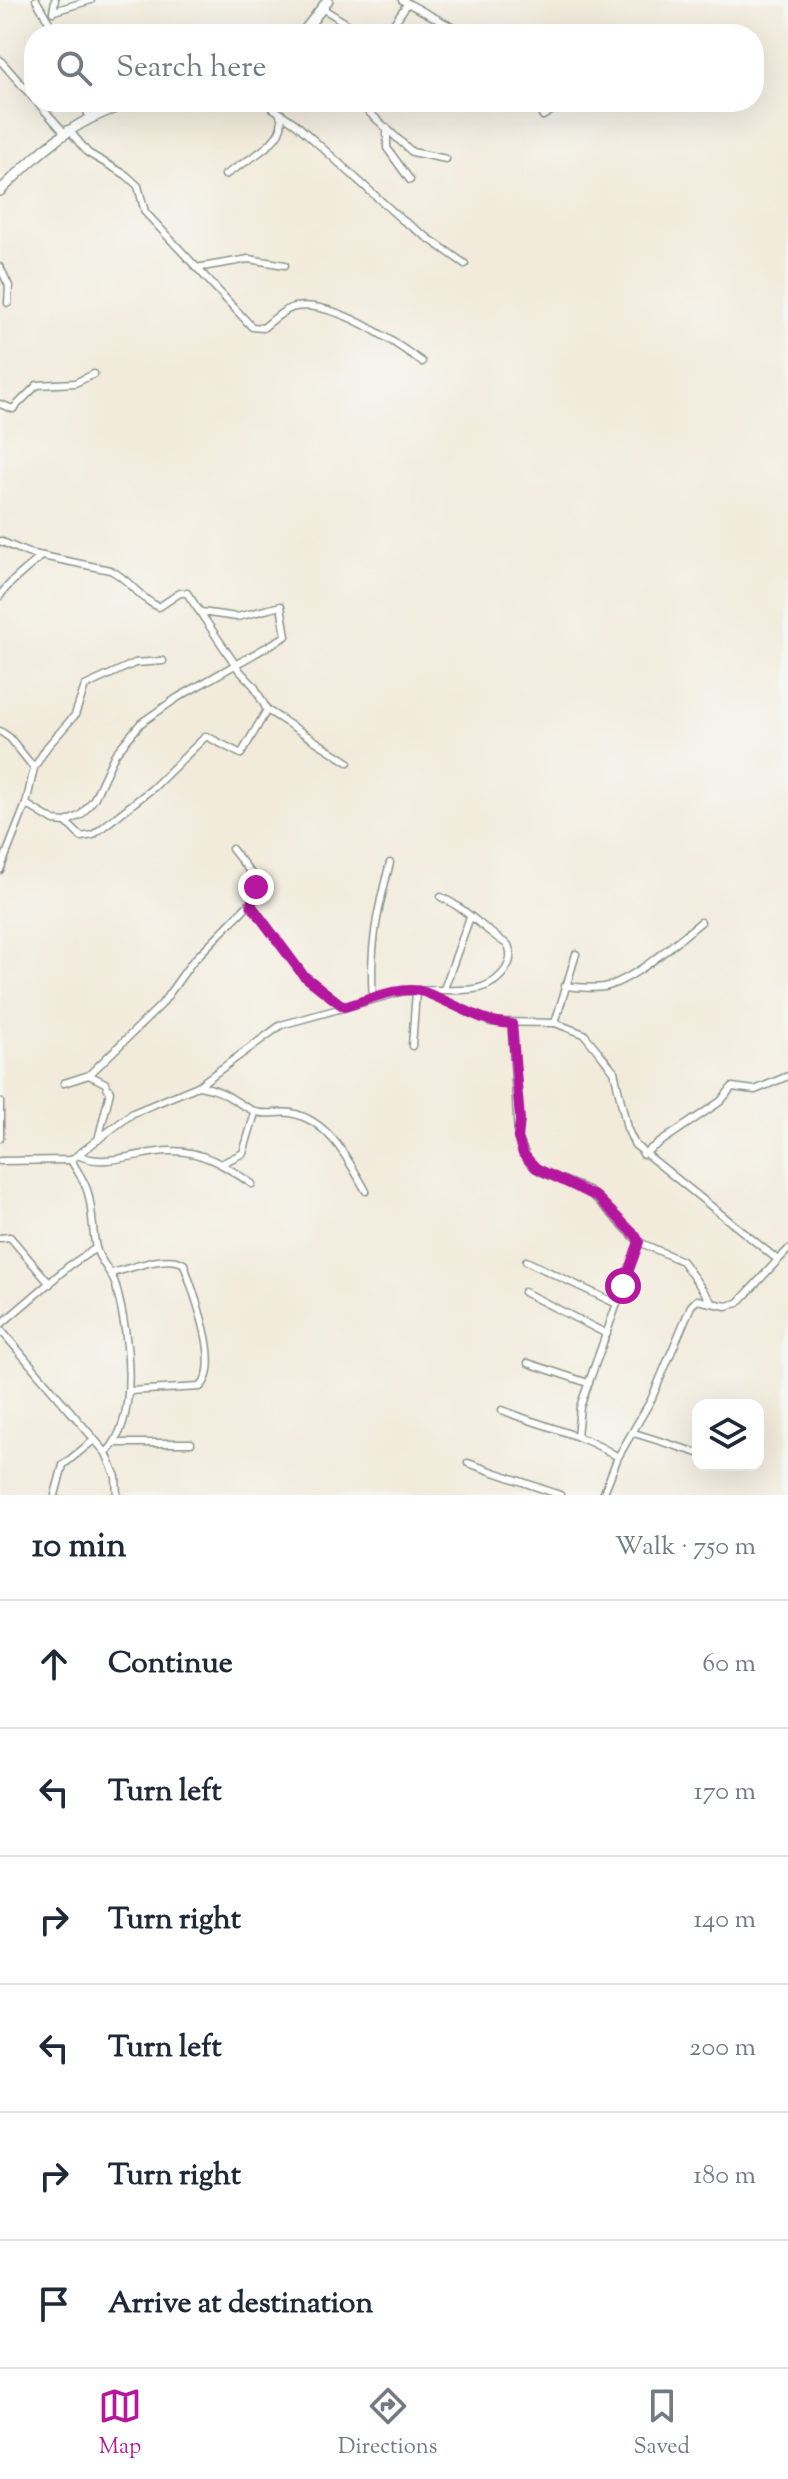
<!DOCTYPE html>
<html lang="en">
<head>
<meta charset="utf-8">
<style>
	:root { --surface:#fff; --page:#f6f6f7; --text:#1f2937; --muted:#747a83; --line:#e0e1e3; --accent:#b5179e }
	body { margin:0; font-family:"Sorts Mill Goudy",serif; background:var(--page); color:var(--text) }
	.controls { position:absolute; right:24px; bottom:24px; display:grid; overflow:hidden; border-radius:16px; box-shadow:0 8px 32px #0002 }
	.controls button { width:72px; height:72px; display:grid; place-items:center; padding:0; border:0; border-bottom:2px solid var(--line); background:var(--surface); color:var(--text); font:40px sans-serif }
	.stop { position:absolute; width:24px; height:24px; margin:-18px; border:6px solid #b5179e; border-radius:50%; background:#fff }
	.stop.end { background:#b5179e; border-color:#fff; box-shadow:0 2px 8px #0008 }
	.list { margin:0; padding:0; list-style:none }
	h2 { display:flex; justify-content:space-between; align-items:center; height:104px; margin:0; padding:0 32px; font-size:34px }
	h2 small { font-size:26px; font-weight:400; color:var(--muted) }
	.list li { display:grid; grid-template-columns:52px 1fr auto; gap:24px; align-items:center; box-sizing:border-box; height:128px; padding:0 32px; border-top:2px solid var(--line) }
	.list b { display:block; font-size:30px; white-space:nowrap }
	.list em { font-size:26px; font-style:normal; color:var(--muted) }
	.icon { flex:none; width:44px; height:44px; fill:none; stroke:currentColor; stroke-width:2; stroke-linecap:round; stroke-linejoin:round }
	.map { position:relative; flex:none; width:788px; height:1495px; overflow:hidden }
	.search { position:absolute; background:var(--surface); box-shadow:0 8px 32px #0002; left:24px; right:24px; top:24px; height:88px; display:flex; align-items:center; gap:20px; box-sizing:border-box; padding:0 28px; border-radius:32px; color:var(--muted); font-size:30px }
	.sheet { height:872px; background:var(--surface) }
	nav { display:flex; justify-content:space-around; align-items:center; box-sizing:border-box; height:112px; border-top:2px solid var(--line); background:var(--surface); font-size:22px; color:var(--muted) }
	nav a { display:grid; justify-items:center; gap:4px }
	nav .on { color:var(--accent) }
	.map>svg:first-child { display:block }
	.lines { fill:none; stroke-linecap:round; stroke-linejoin:round }
	.street-casing { stroke:#889488; stroke-width:9 }
	.secondary-casing { stroke:#889488; stroke-width:12 }
	.street { stroke:#fff; stroke-width:6 }
	.secondary { stroke:#fff; stroke-width:9 }
	.route { stroke:#b5179e; stroke-width:10 }
</style>
</head>
<body>
<div class="map">
<svg width="788" height="1495" viewBox="0 0 788 1495">
	<rect width="100%" height="100%" fill="#f6f6f2"/>
	<filter id="ink" filterUnits="userSpaceOnUse"><feTurbulence type="fractalNoise" baseFrequency=".0125" numOctaves="2"/><feDisplacementMap in="SourceGraphic" scale="16" xChannelSelector="R" yChannelSelector="G"/><feConvolveMatrix kernelMatrix="1 2 1 2 8 2 1 2 1" color-interpolation-filters="sRGB"/></filter>
	<filter id="wash" filterUnits="userSpaceOnUse"><feTurbulence type="fractalNoise" baseFrequency=".006" numOctaves="4" result="noise"/><feDisplacementMap in="SourceGraphic" scale="32" xChannelSelector="R" yChannelSelector="G"/><feGaussianBlur stdDeviation="1.8" result="paint"/><feColorMatrix in="noise" values="0 0 0 0 0 0 0 0 0 0 0 0 0 0 0 0 0 1.4 0 .05"/><feComposite in="paint" operator="in"/></filter>
	<g filter="url(#wash)">
		<rect width="100%" height="100%" fill="#f2ebdb"/>
	</g>
	<g filter="url(#ink)">
		<g class="lines">
			<defs>
				<g id="street">
					<polyline points="36,0 56,34"/>
					<polyline points="402,0 465,34"/>
					<polyline points="322,8 363,34"/>
					<polyline points="54,11 91,0"/>
					<polyline points="53,12 55,0"/>
					<polyline points="387,34 407,4"/>
					<polyline points="0,60 34,99"/>
					<polyline points="37,102 64,132"/>
					<polyline points="83,102 89,116"/>
					<polyline points="264,102 296,124 401,219 465,264"/>
					<polyline points="358,102 412,152 446,159"/>
					<polyline points="532,102 543,116 566,102"/>
					<polyline points="387,128 387,148 410,180"/>
					<path d="M68,129l20,24 38,22 12,11 7,26 107,115 11,1c9,-7 21,-19 32,-21 39,-7 97,33 127,55"/>
					<path d="M225,175c18,-13 66,-35 55,-60"/>
					<polyline points="0,267 9,286 8,303"/>
					<polyline points="196,268 249,259 285,265"/>
					<polyline points="0,404 13,409 37,385 75,383 94,374"/>
					<path d="M0,541l28,12 82,17c20,9 29,29 49,37l21,-14h7l52,77 15,16 13,24 -26,44 -35,-18 -53,52 -60,47 -12,2 -15,-15"/>
					<path d="M0,596c8,-14 29,-28 41,-40"/>
					<polyline points="267,710 348,762"/>
					<polyline points="0,731 10,738 34,768"/>
					<polyline points="26,804 54,821 66,822 81,815 94,799 115,754 141,723 177,698 286,636 281,606 237,617 201,612"/>
					<polyline points="0,870 26,804 34,768 47,747 75,715 85,686 135,663 163,661"/>
					<polyline points="251,905 303,975 344,1007"/>
					<path d="M565,986c13,1 27,3 39,1 29,-6 73,-46 97,-65"/>
					<polyline points="444,989 470,917"/>
					<path d="M423,991c30,-4 63,8 83,-22 5,-8 6,-15 2,-24 -24,-15 -41,-36 -67,-48"/>
					<path d="M373,999c-4,-49 4,-88 17,-136"/>
					<polyline points="555,1023 576,954"/>
					<polyline points="512,1024 518,1138 529,1162 542,1172 588,1190 639,1242 682,1261 710,1300"/>
					<polyline points="412,1046 416,991"/>
					<polyline points="89,1075 161,1005 192,962 255,898 255,878 232,849"/>
					<polyline points="64,1083 89,1075 105,1083 110,1092 98,1140"/>
					<path d="M198,1086c29,4 33,15 56,25 9,5 26,0 37,2 39,8 57,47 75,78"/>
					<polyline points="0,1102 0,1138"/>
					<polyline points="643,1154 721,1101 732,1087 755,1090 788,1076"/>
					<path d="M78,1155c27,14 65,-5 94,-4 32,0 55,16 80,33"/>
					<path d="M71,1160c6,11 14,21 17,33 5,18 4,37 8,55 4,14 16,24 20,38 12,45 25,132 -10,167"/>
					<polyline points="0,1161 71,1160 133,1113 198,1086 281,1025 404,991 423,991 491,1022 555,1023 584,1034 614,1071 627,1128 635,1145 778,1260 738,1303 726,1306 697,1300 691,1306 651,1400 618,1457 603,1495"/>
					<polyline points="223,1163 243,1153 255,1113"/>
					<polyline points="0,1238 10,1237 50,1284"/>
					<polyline points="778,1260 788,1250"/>
					<polyline points="526,1261 617,1304"/>
					<path d="M111,1273c19,-4 56,-20 73,-9 8,27 40,102 16,123l-71,4"/>
					<polyline points="524,1292 607,1334"/>
					<polyline points="0,1325 69,1266 96,1248"/>
					<polyline points="0,1329 106,1453 116,1477 117,1495"/>
					<polyline points="528,1363 588,1383"/>
					<path d="M502,1410c39,16 81,24 116,47"/>
					<polyline points="634,1433 698,1453"/>
					<polyline points="577,1436 580,1407 639,1242"/>
					<polyline points="116,1443 191,1443"/>
					<polyline points="468,1463 560,1495"/>
					<polyline points="55,1495 63,1465 94,1440"/>
				</g>
				<g id="secondary">
					<polyline points="302,34 328,0"/>
					<path d="M0,191c42,-41 77,-76 137,-89"/>
				</g>
			</defs>
			<use href="#street" class="street-casing"/>
			<use href="#secondary" class="secondary-casing"/>
			<use href="#street" class="street"/>
			<use href="#secondary" class="secondary"/>
		</g>
	</g>
	<g class="lines" filter="url(#ink)">
		<path class="route" d="M256,887l-5,18 52,70 41,32c21,-6 59,-23 80,-15 31,11 54,30 88,32l8,96 -2,18 5,16 13,14 61,29 39,39 3,6 -16,44"/>
	</g>
</svg>
<div class="controls">
<button><svg class="icon" aria-label="layers" viewBox="0 0 24 24"><path d="M12 4l9 5-9 5-9-5zM3 14l9 5 9-5"/></svg></button>
</div>
<div class="stop" style="left:623px;top:1286px"></div>
<div class="stop end" style="left:256px;top:887px"></div>
<div class="search"><svg class="icon" aria-label="search" viewBox="0 0 24 24"><circle cx="10" cy="10" r="6"/><path d="M15 15l6 6"/></svg>Search here</div>
</div>
<section class="sheet">
<h2>10 min<small>Walk · 750 m</small></h2>
<ul class="list">
<li><svg class="icon" aria-label="ahead" viewBox="0 0 24 24"><path d="M12 20V5M6 11l6-6 6 6"/></svg><div><b>Continue</b></div><em>60 m</em></li>
<li><svg class="icon" aria-label="left" viewBox="0 0 24 24"><path d="M17 20v-9H6M10 6l-5 5 5 5"/></svg><div><b>Turn left</b></div><em>170 m</em></li>
<li><svg class="icon" aria-label="right" viewBox="0 0 24 24"><path d="M7 20v-9h11M14 6l5 5-5 5"/></svg><div><b>Turn right</b></div><em>140 m</em></li>
<li><svg class="icon" aria-label="left" viewBox="0 0 24 24"><path d="M17 20v-9H6M10 6l-5 5 5 5"/></svg><div><b>Turn left</b></div><em>200 m</em></li>
<li><svg class="icon" aria-label="right" viewBox="0 0 24 24"><path d="M7 20v-9h11M14 6l5 5-5 5"/></svg><div><b>Turn right</b></div><em>180 m</em></li>
<li><svg class="icon" aria-label="arrive" viewBox="0 0 24 24"><path d="M6 21V4h12l-3 4 3 4H6"/></svg><div><b>Arrive at destination</b></div></li>
</ul>
</section>
<nav>
<a class="on"><svg class="icon" aria-label="map" viewBox="0 0 24 24"><path d="M3 6l6-2 6 2 6-2v14l-6 2-6-2-6 2zM9 4v14M15 6v14"/></svg>Map</a>
<a><svg class="icon" aria-label="directions" viewBox="0 0 24 24"><path d="M12 3l9 9-9 9-9-9zM9 14v-3h6M13 9l2 2-2 2"/></svg>Directions</a>
<a><svg class="icon" aria-label="saved" viewBox="0 0 24 24"><path d="M7 4h10v16l-5-4-5 4z"/></svg>Saved</a>
</nav>
</body>
</html>
